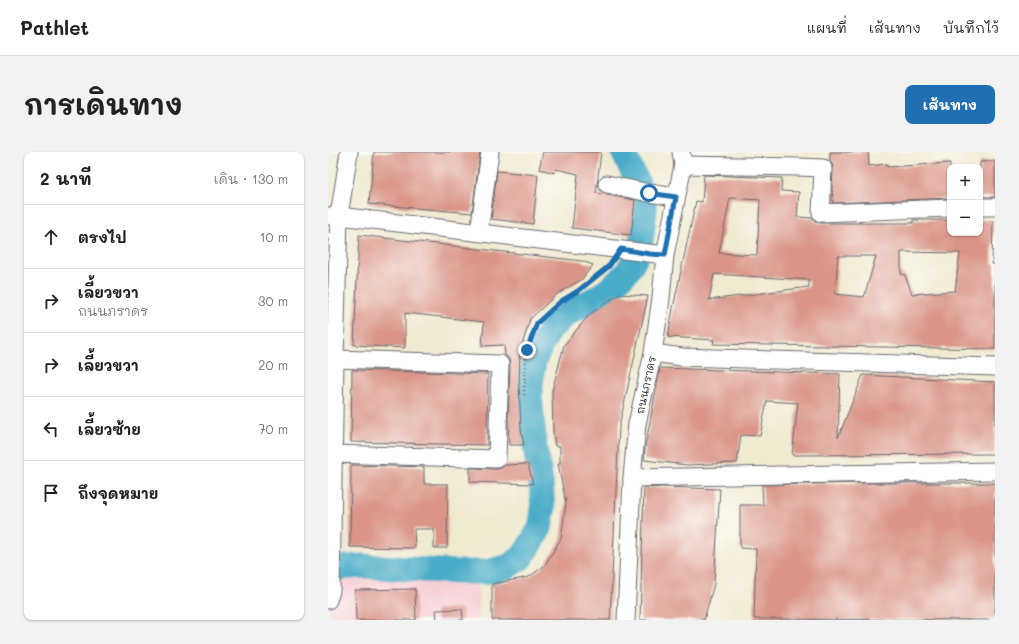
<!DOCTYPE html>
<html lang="th">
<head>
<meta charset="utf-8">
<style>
	:root { --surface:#fff; --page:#f2f2f2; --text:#222; --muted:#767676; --line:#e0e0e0; --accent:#1f6fb2 }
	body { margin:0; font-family:Mali,"Playpen Sans Thai",sans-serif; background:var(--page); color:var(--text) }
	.controls { position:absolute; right:12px; top:12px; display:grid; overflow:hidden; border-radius:8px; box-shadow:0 1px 3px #0004 }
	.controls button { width:36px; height:36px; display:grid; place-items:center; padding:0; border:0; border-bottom:1px solid var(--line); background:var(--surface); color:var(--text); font:20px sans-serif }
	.stop { position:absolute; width:12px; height:12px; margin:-9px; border:3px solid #1f6fb2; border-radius:50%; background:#fff }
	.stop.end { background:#1f6fb2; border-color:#fff; box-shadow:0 1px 4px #0008 }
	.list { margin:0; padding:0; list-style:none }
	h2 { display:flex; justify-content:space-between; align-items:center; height:52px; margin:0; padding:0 16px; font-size:17px }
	h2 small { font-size:13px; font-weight:400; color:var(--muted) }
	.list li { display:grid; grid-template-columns:26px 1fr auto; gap:12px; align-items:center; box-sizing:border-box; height:64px; padding:0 16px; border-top:1px solid var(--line) }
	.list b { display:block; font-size:15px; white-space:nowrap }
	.list p { margin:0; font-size:13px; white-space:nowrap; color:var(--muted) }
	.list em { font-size:13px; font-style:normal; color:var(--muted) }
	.icon { flex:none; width:22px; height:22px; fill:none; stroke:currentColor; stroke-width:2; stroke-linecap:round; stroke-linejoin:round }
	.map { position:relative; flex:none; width:667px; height:468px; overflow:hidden; border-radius:8px }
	header { display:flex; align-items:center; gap:24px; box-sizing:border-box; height:56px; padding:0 20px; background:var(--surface); border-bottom:1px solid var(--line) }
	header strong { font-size:19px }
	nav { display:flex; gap:22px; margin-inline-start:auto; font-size:14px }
	.intro { display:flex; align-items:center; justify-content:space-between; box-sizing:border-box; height:96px; padding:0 24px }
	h1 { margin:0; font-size:28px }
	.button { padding:10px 18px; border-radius:8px; background:var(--accent); color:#fff; font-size:14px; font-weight:700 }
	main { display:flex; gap:24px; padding:0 24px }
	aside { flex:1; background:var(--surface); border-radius:8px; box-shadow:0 1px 3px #0004 }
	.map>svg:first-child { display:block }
	.built { fill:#f7cfd5 }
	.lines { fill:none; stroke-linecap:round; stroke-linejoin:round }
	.river { stroke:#48acc8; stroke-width:25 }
	.building { fill:#da9488; fill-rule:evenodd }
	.minor-casing { stroke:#6a6870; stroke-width:19 }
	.path { stroke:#6a6870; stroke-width:2.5; stroke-dasharray:1 3; stroke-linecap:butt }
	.minor { stroke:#fff; stroke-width:17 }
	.route { stroke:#1f6fb2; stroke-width:5 }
	.labels { text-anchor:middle; stroke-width:3.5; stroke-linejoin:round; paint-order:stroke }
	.street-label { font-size:11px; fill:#22223b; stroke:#fdfcf7 }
</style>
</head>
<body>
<header>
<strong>Pathlet</strong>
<nav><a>แผนที่</a><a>เส้นทาง</a><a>บันทึกไว้</a></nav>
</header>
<div class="intro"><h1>การเดินทาง</h1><a class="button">เส้นทาง</a></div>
<main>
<aside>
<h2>2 นาที<small>เดิน · 130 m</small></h2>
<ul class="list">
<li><svg class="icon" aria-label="ahead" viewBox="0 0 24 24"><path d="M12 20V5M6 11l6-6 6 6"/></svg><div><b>ตรงไป</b></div><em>10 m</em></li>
<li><svg class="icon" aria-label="right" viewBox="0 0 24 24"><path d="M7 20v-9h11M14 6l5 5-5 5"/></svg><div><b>เลี้ยวขวา</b><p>ถนนภราดร</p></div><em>30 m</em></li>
<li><svg class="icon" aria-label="right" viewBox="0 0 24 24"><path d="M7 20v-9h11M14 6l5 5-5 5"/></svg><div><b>เลี้ยวขวา</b></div><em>20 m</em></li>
<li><svg class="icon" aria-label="left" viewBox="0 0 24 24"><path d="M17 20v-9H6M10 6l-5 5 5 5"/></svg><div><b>เลี้ยวซ้าย</b></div><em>70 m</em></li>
<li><svg class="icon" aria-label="arrive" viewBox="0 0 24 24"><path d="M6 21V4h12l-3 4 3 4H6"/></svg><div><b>ถึงจุดหมาย</b></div></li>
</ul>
</aside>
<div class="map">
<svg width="667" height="468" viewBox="0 0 667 468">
	<rect width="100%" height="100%" fill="#fdfcf7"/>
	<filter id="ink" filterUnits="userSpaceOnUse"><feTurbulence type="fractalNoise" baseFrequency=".025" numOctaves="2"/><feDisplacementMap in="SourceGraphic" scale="8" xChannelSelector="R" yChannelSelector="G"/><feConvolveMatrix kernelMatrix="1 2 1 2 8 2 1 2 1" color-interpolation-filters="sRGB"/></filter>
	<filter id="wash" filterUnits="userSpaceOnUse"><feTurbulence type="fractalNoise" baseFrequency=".012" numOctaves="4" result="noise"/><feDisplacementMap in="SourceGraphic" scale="16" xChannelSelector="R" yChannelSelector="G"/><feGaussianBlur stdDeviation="0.9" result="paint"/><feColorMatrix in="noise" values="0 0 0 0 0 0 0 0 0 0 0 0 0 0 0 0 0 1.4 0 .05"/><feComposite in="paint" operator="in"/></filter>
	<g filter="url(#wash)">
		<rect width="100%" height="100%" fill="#f0ead1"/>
		<polygon class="built" points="35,414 129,420 150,420 151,468 0,468 0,448 3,439 15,425"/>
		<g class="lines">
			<polyline class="river" points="0,423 5,418 19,415 35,414 129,420 157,420 179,415 193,406 202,393 212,376 215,358 213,330 207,295 202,244 204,224 206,209 213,194 223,176 238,163 277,140 290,129 299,120 308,105 313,89 317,59 315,48 310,31 295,0"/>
		</g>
		<g id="blocks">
			<g class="building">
				<polygon points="46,0 152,0 144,61 41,52"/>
				<polygon points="215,0 273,0 268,41 307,48 303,83 244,76 250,22 228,17 227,21 211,17"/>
				<polygon points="502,0 540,0 541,14 559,12 559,15 622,11 622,46 505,51 504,36 505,16 504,12 502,10"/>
				<polygon points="667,9 667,45 652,45 652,10"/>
				<polygon points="169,19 210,23 205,72 163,67"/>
				<path d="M376,23l78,3 -1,13 18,1 -2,25 16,1 3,4 5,1h92v-3h37v13h30v-13l13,1 -1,43h3v85l-282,-5 1,-4 -46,-3 5,-29 23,-107 6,1zM402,46l30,2 -3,55 -38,-2zM573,100l59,1 -5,38 -43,3 -7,-19 -4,-1zM510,104h38l-12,41 -29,-3zM386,122l95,6v7l-100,13z"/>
				<polygon points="31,83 254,109 265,113 254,127 228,143 202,167 192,200 191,233 193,277 196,293 181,293 180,269 182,212 181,207 177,203 176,193 154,194 156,170 77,161 77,196 26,193"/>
				<polygon points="291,142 320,144 291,275 282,468 164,468 164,432 201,425 216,414 233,387 238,351 230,312 232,312 232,294 227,294 225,279 224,239 236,193 261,163"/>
				<polygon points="332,216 512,222 510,286 535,223 667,230 667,302 464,303 470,251 439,249 432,284 413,283 409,311 359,313 316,308 317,296"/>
				<polygon points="24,218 160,222 159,293 23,290"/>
				<polygon points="200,312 205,332 142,330 142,316 169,317 173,316 177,313"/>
				<polygon points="23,313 96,315 96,332 120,332 119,396 106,396 106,377 86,377 87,396 22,395"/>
				<polygon points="539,331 667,331 667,468 426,467 428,397 412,396 412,353 435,353 434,333"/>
				<polygon points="334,335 392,337 386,432 376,468 312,468 316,336"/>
				<polygon points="87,437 88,468 28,468 27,438"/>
				<polygon points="134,457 135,468 109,468 108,458"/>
			</g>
		</g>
	</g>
	<g filter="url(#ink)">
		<use href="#blocks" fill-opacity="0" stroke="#6a6870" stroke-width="1"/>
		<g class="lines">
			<defs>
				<g id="minor">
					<polyline points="355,13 470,15 495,16 493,61 622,56"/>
					<polyline points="279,32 321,41 348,45"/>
					<polyline points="652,55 667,55"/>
					<polyline points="0,64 11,64 337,103"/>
					<polyline points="151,80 162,0"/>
					<polyline points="325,201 354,205 667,215"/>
					<polyline points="5,302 169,307 172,212 7,207"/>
					<polyline points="304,326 667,319"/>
					<polyline points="0,448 3,439 7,207 11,64 21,0"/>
					<polyline points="298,468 304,326 309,272 325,201 333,146 337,103 355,13 353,0"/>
				</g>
			</defs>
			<use href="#minor" class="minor-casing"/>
			<polyline class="path" points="196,243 197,217 199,198 209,171 232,150 250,139 281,115 283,111"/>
			<use href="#minor" class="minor"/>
		</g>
	</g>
	<g class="lines" filter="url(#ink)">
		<polyline class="route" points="199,198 209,171 232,150 250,139 281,114 293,97 322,102 337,103 348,45 321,41"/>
	</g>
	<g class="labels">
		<g class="street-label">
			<text transform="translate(318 233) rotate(-78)" y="4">ถนนภราดร</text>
		</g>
	</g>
</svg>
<div class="controls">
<button>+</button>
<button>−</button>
</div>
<div class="stop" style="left:321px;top:41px"></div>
<div class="stop end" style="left:199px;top:198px"></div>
</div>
</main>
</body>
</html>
